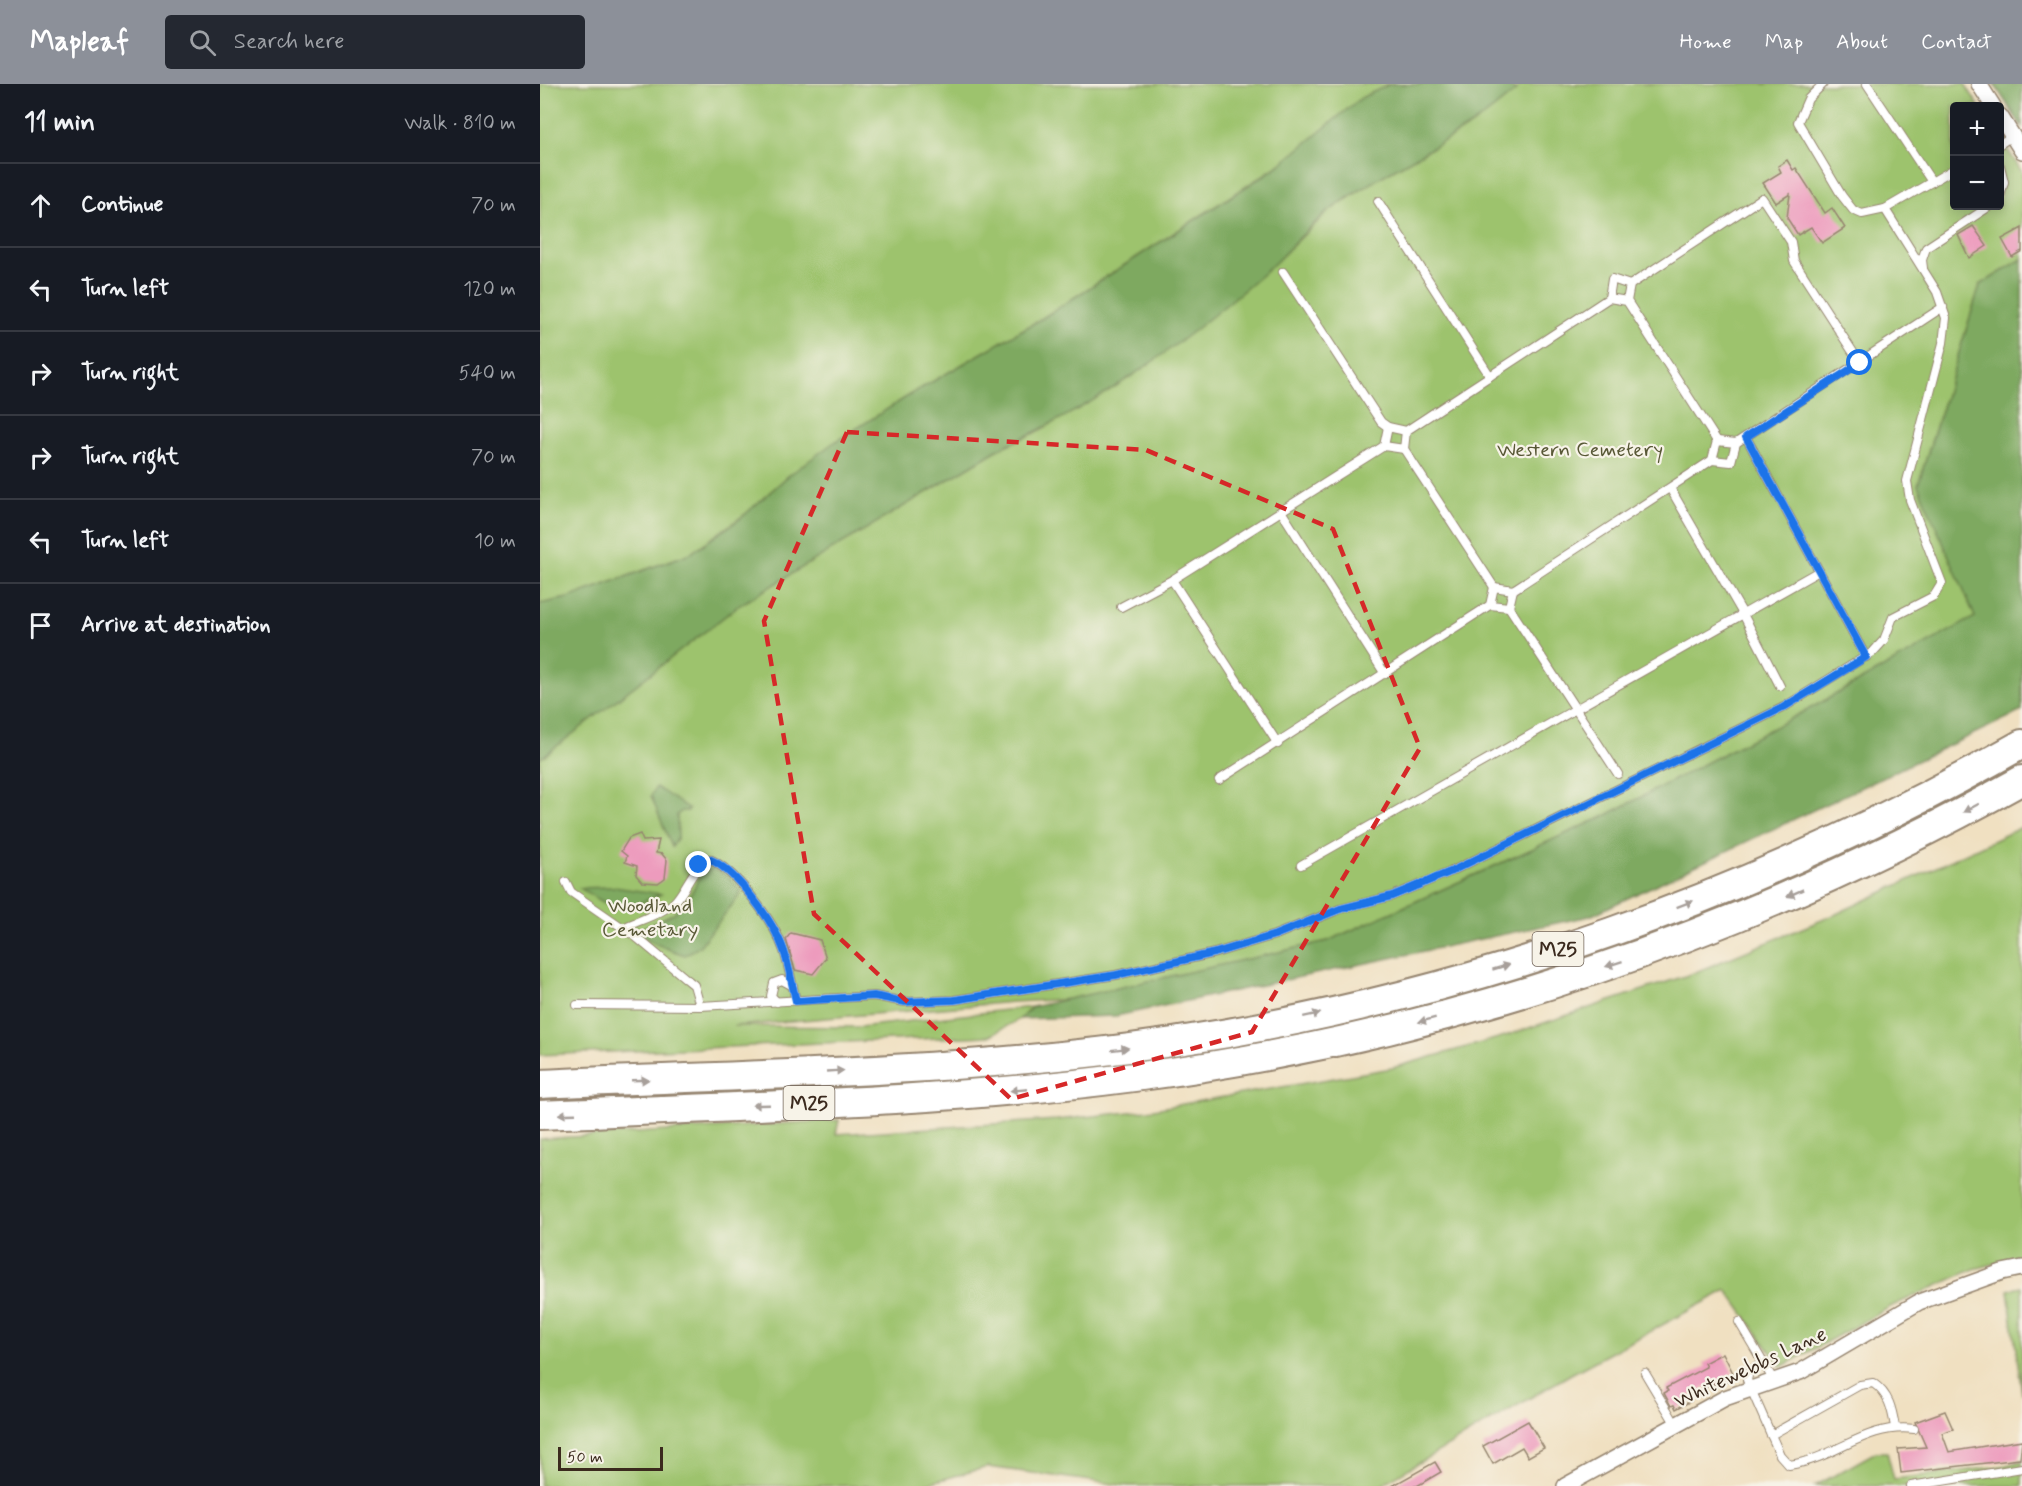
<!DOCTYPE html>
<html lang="en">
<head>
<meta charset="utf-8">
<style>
	:root { --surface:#171b24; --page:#242831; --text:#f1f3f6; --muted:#9ea1a6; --line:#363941; --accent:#8c9099 }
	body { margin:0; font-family:Mynerve,sans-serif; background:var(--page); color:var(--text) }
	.controls { position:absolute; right:18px; top:18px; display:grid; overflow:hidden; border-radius:6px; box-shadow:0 3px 15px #0003 }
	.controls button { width:54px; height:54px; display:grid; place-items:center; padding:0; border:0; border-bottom:2px solid var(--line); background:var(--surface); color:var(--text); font:30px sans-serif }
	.scale { position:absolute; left:18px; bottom:15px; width:105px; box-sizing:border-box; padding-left:6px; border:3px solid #3b2a1e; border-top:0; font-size:16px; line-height:21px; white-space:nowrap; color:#3b2a1e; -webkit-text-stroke:4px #f7f3e8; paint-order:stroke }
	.stop { position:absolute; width:18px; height:18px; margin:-14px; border:4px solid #1a73e8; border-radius:50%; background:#fff }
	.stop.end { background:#1a73e8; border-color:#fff; box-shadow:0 2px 6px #0008 }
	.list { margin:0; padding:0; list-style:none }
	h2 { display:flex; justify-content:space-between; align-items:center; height:78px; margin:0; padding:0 24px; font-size:26px }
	h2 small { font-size:20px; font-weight:400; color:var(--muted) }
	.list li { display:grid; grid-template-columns:39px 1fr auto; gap:18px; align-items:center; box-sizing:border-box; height:84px; padding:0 24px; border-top:2px solid var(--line) }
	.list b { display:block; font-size:22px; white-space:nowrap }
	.list em { font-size:20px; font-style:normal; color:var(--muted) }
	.icon { flex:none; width:33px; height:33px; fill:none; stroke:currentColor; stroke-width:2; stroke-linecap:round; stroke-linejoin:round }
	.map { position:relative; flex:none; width:1482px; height:1402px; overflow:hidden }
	header { display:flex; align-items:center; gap:36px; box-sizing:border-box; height:84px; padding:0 30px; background:var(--accent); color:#fff }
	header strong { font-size:28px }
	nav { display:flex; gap:33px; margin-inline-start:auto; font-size:21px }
	.search { width:420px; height:54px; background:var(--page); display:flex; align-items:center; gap:15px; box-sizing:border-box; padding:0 21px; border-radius:6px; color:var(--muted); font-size:22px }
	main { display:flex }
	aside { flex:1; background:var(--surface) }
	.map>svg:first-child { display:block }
	.green { fill:#9dc36d; stroke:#6c7646; stroke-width:1.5 }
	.forest { fill:#7ea960; stroke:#5c6a3f; stroke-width:1.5 }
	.building { fill:#ed9bbd }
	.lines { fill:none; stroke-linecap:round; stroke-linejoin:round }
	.service-casing { stroke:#968570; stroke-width:10 }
	.minor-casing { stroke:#968570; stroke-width:18 }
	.motorway-casing { stroke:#968570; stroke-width:32 }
	.service { stroke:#fff; stroke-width:8 }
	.minor { stroke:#fff; stroke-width:15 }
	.motorway { stroke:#fff; stroke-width:28 }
	.oneway { fill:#a79f9a }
	.route { stroke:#1a73e8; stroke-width:8 }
	.marked { fill:none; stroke:#d62828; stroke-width:4.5; stroke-dasharray:12 8; stroke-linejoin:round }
	.labels { text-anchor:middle; stroke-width:4.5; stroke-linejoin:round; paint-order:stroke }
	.shield { fill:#f7f3e8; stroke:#73665b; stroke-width:1.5 }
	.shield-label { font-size:20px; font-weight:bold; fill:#3b2a1e }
	.park-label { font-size:21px; fill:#585836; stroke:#f7f3e8 }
	.street-label { font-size:21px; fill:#3b2a1e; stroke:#f7f3e8 }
</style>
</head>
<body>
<header>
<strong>Mapleaf</strong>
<div class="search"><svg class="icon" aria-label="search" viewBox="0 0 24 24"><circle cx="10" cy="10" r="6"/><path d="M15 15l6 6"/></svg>Search here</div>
<nav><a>Home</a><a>Map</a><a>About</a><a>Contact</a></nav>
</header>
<main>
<aside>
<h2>11 min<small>Walk · 810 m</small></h2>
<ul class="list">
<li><svg class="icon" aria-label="ahead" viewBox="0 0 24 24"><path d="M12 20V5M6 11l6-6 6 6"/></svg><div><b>Continue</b></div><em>70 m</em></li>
<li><svg class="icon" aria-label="left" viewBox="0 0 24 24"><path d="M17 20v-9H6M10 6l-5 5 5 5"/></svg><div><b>Turn left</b></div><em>120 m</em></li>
<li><svg class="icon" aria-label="right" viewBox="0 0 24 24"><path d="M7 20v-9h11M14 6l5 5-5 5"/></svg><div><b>Turn right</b></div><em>540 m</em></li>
<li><svg class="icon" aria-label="right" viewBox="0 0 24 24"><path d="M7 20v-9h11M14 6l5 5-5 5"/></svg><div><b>Turn right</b></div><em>70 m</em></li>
<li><svg class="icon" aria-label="left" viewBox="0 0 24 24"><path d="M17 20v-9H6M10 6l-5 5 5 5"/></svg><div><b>Turn left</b></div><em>10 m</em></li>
<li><svg class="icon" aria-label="arrive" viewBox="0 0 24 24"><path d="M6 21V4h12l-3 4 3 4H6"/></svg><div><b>Arrive at destination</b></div></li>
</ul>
</aside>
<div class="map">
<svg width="1482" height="1402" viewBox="0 0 1482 1402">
	<rect width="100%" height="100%" fill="#f7f3e8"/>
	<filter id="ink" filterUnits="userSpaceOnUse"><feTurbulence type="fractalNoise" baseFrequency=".0167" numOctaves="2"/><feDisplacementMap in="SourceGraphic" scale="12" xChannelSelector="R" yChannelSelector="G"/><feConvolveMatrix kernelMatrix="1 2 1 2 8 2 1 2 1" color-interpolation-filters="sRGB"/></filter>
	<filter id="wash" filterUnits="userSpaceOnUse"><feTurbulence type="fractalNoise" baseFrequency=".008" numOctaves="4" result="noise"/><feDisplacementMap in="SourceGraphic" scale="24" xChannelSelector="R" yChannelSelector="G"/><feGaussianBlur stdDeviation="1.35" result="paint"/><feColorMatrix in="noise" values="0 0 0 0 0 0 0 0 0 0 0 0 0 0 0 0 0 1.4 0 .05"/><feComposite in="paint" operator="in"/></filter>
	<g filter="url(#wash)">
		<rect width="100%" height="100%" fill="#f0e0c1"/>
		<g class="green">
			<polygon points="0,0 850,0 828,11 742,79 501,235 373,309 248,392 208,428 151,469 28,514 0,520"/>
			<polygon points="982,0 1425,0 1439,22 1414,22 1414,122 1460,122 1460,54 1482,88 1482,175 1440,201 1378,401 1436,533 1273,623 1063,733 788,857 535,915 473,918 194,942 320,943 492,923 480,935 449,952 0,971 0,675 198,522 462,363 502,346 726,187 788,128 842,92 932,41"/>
			<polygon points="1482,743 1482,1173 1434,1185 1352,1222 1241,1283 1187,1206 1031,1290 844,1399 845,1402 588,1402 448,1383 378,1402 0,1402 0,1055 299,1036 296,1050 517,1036 608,1026 852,984 962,953 1151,890 1294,831"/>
			<polygon points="1482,1203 1482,1310 1468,1206"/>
			<polygon points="1336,1368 1347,1368 1354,1395 1463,1382 1482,1377 1482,1402 1275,1402"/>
		</g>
		<g class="forest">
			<path d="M850,0h113l14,6c-15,12 -31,26 -47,36 -47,28 -96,52 -141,85 -24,18 -43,43 -66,63 -83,71 -159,129 -261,173l-264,159 -198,153v-155l28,-6 123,-45 50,-35 47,-42 45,-33 80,-50 128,-74 236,-152 84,-69z"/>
			<polygon points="1454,0 1482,0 1482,43"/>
			<polygon points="1482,175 1482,627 1050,832 576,932 480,935 492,923 788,857 1063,733 1273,623 1435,533 1378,401 1440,201"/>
			<polygon points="116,703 149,725 148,727 142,727 137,731 138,753 132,763 111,712"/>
			<path d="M174,785l14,7 14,16 -43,55 -14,8c-13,-4 -46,-16 -50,-28l5,2 36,-17 -1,-5c4,-3 9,-6 13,-10 10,-10 9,-28 26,-28z"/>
			<path d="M74,803l47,7c-42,19 -43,18 -81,-6z"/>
		</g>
		<g id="blocks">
			<g class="building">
				<polygon points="1247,76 1253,86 1256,84 1285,129 1292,124 1305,144 1282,159 1271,143 1258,151 1247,134 1250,110 1236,119 1223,99 1241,88 1238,82"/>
				<polygon points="1433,142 1447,162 1429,174 1418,151"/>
				<polygon points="1482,144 1482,167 1472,173 1462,155"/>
				<polygon points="100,750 103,757 119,756 116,769 122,770 127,776 125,794 118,799 102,798 96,791 97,782 85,778 87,772 81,767 89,754"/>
				<polygon points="251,849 280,856 286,874 273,890 255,886 246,855"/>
				<polygon points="1183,1269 1193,1289 1186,1293 1188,1297 1176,1303 1174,1299 1148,1313 1151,1317 1136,1325 1134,1321 1131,1322 1124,1309 1128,1307 1126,1304 1166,1283 1164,1279"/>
				<polygon points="1405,1327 1413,1345 1402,1349 1409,1368 1482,1356 1480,1375 1361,1389 1358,1365 1386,1363 1375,1338"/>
				<polygon points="988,1337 1004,1364 988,1373 982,1363 953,1380 943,1362"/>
				<polygon points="895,1378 901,1388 877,1402 852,1402"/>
			</g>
		</g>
	</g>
	<g filter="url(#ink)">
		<use href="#blocks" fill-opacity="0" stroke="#968570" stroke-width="1.5"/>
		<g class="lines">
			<defs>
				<g id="service">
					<polyline points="1283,0 1268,15 1258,38 1302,112 1313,126 1322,130 1345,125 1414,85"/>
					<polyline points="1327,0 1392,98"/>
					<polyline points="1460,60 1472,52"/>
					<polyline points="1460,82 1464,98 1460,112"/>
					<polyline points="838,117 950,292"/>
					<polyline points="1383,184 1382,176 1386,164 1450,122"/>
					<polyline points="743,188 841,338 848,343"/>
					<polyline points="1090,201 1222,114 1251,158 1254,177 1320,279"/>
					<polyline points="1087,217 1069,214 1072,195 1090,201 1087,217 1177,357"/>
					<polyline points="1206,353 1326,573"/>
					<polyline points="844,362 864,365 866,347"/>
					<polyline points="864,365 954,503"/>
					<polyline points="1172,376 1191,378 1196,359"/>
					<polyline points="1130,404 1203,530 1240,602"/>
					<polyline points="741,427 845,590"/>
					<polyline points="632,496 738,660"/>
					<polyline points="950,521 969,523 973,506"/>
					<polyline points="581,523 632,496 844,362 848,343 866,347 1069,214"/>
					<polyline points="969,523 1078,690"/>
					<polyline points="679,696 950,521 954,503 973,506 1172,376 1177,357 1196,359 1403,223"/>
					<polyline points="761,781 1279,487"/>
					<polyline points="26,798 31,808 96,853 144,893 154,901 160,922"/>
					<path d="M83,844c16,-8 43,-15 54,-29 12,-15 15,-30 32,-40 27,11 66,64 75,92 5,16 8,33 12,50"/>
					<polyline points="237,918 231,912 234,899 242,896 253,902"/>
					<polyline points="37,921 160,922 334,912 365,918 414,916 576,891 675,869 735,851 800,825 852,812 910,788 1244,623 1333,568 1344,556 1353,533 1394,512 1402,499 1370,416 1367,397 1403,259 1406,234 1397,208 1345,125"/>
					<polyline points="1199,1238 1234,1297"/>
					<path d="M1223,1278l-14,10 -2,8 33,75 9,10c46,-6 76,-42 125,-36"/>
					<polyline points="1105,1289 1136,1341"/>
					<path d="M1231,1351l89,-50 13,-2c16,11 19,26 22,44"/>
					<polyline points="1371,1402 1482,1384"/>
				</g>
				<g id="minor">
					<polyline points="1439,0 1453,22"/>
					<polyline points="1460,32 1482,67"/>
					<polyline points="1025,1402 1185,1314 1260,1288 1379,1218 1462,1188 1482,1184"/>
				</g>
				<g id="motorway">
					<path d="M0,1000c211,-10 424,-11 633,-42 298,-45 587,-149 849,-298"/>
					<path d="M0,1031c198,-9 397,-12 594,-38 312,-40 613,-144 888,-297"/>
				</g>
			</defs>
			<use href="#service" class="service-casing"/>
			<use href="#minor" class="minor-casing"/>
			<use href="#motorway" class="motorway-casing"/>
			<use href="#service" class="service"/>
			<use href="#minor" class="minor"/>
			<use href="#motorway" class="motorway"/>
		</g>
		<defs><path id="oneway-solid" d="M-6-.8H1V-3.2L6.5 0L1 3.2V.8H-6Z" transform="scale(1.5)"/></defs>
		<g class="oneway">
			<use href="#oneway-solid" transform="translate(1431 724) rotate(152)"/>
			<use href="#oneway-solid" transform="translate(1255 809) rotate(156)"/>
			<use href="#oneway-solid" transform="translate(1145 820) rotate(-21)"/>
			<use href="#oneway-solid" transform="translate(1074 880) rotate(162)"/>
			<use href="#oneway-solid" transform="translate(961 883) rotate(-17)"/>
			<use href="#oneway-solid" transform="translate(772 931) rotate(-12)"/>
			<use href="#oneway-solid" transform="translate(887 936) rotate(165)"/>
			<use href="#oneway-solid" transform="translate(580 965) rotate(-7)"/>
			<use href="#oneway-solid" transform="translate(295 987) rotate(-3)"/>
			<use href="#oneway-solid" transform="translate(100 996) rotate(-2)"/>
			<use href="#oneway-solid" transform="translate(479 1006) rotate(175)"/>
			<use href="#oneway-solid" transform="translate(221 1021) rotate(178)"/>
			<use href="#oneway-solid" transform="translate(27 1030) rotate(178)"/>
		</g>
	</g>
	<g class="lines" filter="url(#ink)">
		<path class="route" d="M159,781l10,-6c27,11 65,63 75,92 5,16 8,33 12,50l78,-5 31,6 49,-2 162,-25 99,-22 60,-18 65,-26 52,-13 58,-24 334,-165 82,-50 -120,-220 114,-74"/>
	</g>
	<path class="marked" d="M307,348l299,18 187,79 87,219 -168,284 -241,67 -197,-185 -50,-293z"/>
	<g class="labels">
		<g class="shield">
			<rect x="992.5" y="848" width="51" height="34" rx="4.5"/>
			<rect x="243.5" y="1002" width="51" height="34" rx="4.5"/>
		</g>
		<g class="shield-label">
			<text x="1018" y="872">M25</text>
			<text x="269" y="1026">M25</text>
		</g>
		<g class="park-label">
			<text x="1040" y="372">Western Cemetery</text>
			<text x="110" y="828">Woodland<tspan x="110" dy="24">Cemetary</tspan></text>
		</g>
		<g class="street-label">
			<text transform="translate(1210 1283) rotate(-25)" y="7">Whitewebbs Lane</text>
		</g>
	</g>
</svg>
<div class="controls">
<button>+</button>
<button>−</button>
</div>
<div class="scale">50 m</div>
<div class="stop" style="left:1320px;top:279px"></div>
<div class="stop end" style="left:159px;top:781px"></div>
</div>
</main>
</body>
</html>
